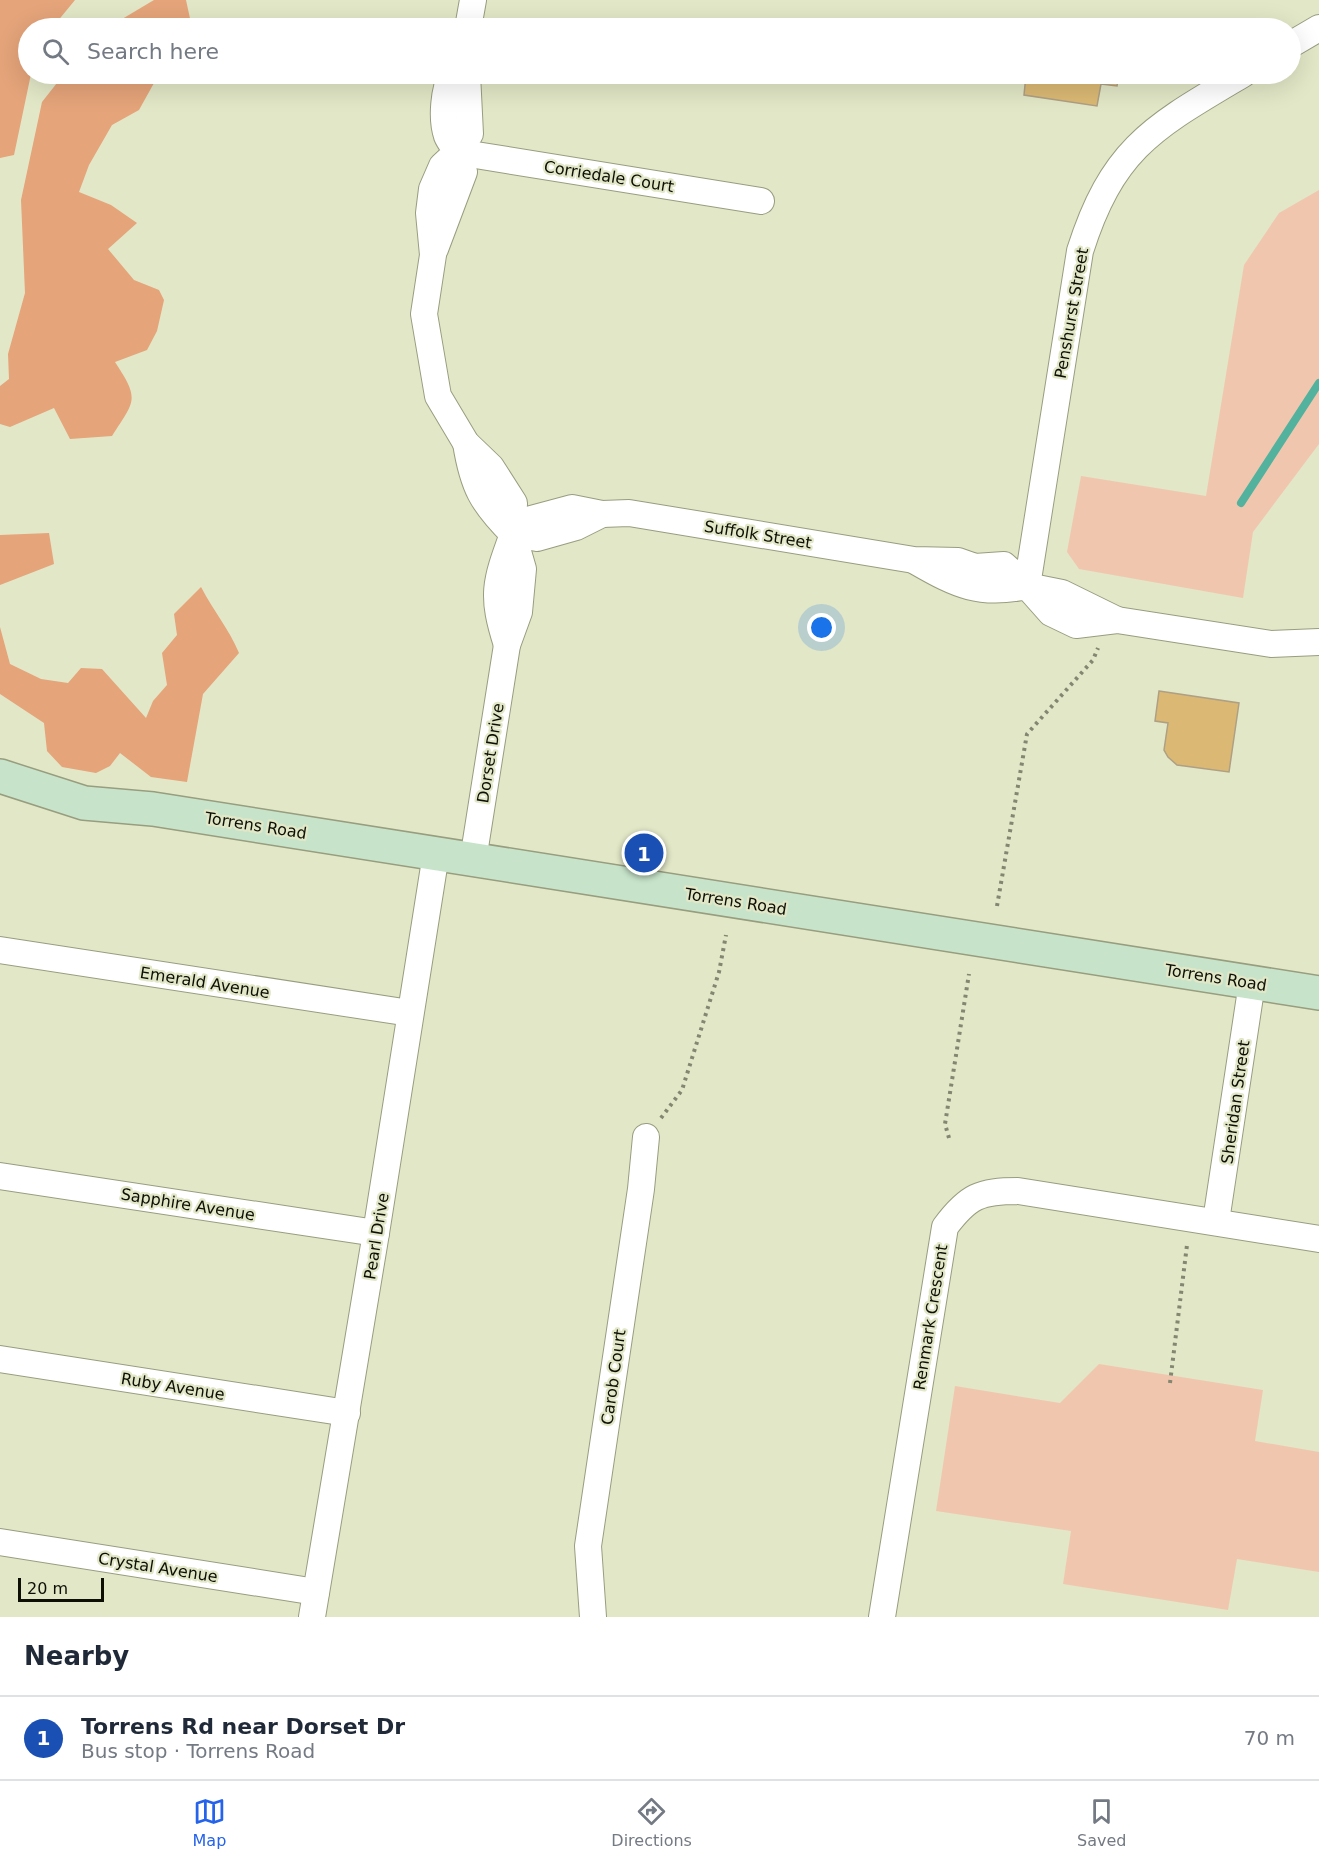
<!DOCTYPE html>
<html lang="en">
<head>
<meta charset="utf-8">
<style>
	:root { --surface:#fff; --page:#f6f6f7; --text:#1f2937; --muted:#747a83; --line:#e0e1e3; --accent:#2563eb }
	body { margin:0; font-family:"DejaVu Sans",sans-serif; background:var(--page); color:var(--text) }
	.scale { position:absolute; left:18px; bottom:15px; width:86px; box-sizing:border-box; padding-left:6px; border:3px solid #0d0f05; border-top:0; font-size:16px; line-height:21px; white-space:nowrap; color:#0d0f05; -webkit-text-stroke:4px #e2e7c7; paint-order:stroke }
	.you { position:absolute; left:822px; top:628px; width:21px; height:21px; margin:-15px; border:4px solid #fff; border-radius:50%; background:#1a73e8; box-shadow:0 0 0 9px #1a73e833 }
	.badge { display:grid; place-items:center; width:39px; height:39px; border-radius:50%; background:var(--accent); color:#fff; font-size:20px; font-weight:700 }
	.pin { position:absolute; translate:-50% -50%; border:3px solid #fff; box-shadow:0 2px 6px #0006 }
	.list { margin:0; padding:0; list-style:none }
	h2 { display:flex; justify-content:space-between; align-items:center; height:78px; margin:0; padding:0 24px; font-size:26px }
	h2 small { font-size:20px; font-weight:400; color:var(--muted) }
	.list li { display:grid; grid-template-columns:39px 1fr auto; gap:18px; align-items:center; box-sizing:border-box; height:84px; padding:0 24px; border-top:2px solid var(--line) }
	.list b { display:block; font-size:22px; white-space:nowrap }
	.list p { margin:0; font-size:20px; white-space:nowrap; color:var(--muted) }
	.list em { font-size:20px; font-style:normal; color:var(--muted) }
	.icon { flex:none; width:33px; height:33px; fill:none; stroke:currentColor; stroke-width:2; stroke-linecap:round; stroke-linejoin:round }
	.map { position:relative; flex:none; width:1319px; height:1617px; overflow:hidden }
	.search { position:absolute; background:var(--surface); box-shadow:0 6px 24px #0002; left:18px; right:18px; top:18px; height:66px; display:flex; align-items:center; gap:15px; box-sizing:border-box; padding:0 21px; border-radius:33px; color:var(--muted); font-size:22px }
	.sheet { height:162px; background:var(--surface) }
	nav { display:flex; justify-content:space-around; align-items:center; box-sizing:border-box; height:84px; border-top:2px solid var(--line); background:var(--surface); font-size:16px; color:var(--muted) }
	nav a { display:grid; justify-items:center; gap:3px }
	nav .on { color:var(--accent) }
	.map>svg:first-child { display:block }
	.green { fill:#f0c7ae }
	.forest { fill:#e5a47a }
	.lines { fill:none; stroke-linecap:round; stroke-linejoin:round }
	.stream { stroke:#53b29d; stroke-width:8 }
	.building { fill:#dbb974; stroke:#aea084; stroke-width:1.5 }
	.minor-casing { stroke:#989d7f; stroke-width:28 }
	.secondary-casing { stroke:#989d7f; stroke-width:36 }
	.path { stroke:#838670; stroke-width:4; stroke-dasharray:3 4.5; stroke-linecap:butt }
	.minor { stroke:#fff; stroke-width:26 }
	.secondary { stroke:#c7e4ca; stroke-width:33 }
	.labels { text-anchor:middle; stroke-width:4.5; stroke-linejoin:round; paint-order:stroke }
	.street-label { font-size:16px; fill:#0d0f05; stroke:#e2e7c7 }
</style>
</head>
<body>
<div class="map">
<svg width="1319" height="1617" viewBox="0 0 1319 1617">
	<rect width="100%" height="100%" fill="#e2e7c7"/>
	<g class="green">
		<polygon points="1319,190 1319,444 1253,532 1243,598 1079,569 1067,552 1081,476 1206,496 1244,265 1279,213"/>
		<polygon points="1099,1364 1263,1390 1255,1441 1319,1452 1319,1572 1237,1559 1228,1610 1063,1584 1071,1531 936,1511 955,1386 1060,1403"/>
	</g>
	<g class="forest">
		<polygon points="0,0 75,0 52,28 28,28 28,74 31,74 14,155 0,158"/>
		<polygon points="154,0 186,0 191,23 188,28 107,28"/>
		<path d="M64,74h95l-20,36 -27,15 -23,40 -10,27 32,13 26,18 -29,26 26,31 25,10 5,10 -7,31 -10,19 -32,12c25,38 20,38 -3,74l-42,3 -16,-31 -44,19 -10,-3v-38l9,-7 -1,-25 17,-61 -4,-93 21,-98z"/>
		<polygon points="49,533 54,564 0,585 0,535"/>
		<path d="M201,587c12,23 28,42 38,66l-36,41 -16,88 -36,-5 -31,-24 -10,13 -14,7 -34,-6 -15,-16 -3,-28 -44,-29v-67l10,37 31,15 27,4 13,-15 21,1 44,49 7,-17 14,-16 -5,-32 15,-18 -3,-21z"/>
	</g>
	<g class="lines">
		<polyline class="stream" points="1241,503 1319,383"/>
	</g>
	<g class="building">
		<polygon points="1017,74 1119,74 1117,86 1101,84 1097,106 1024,95 1026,75"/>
		<polygon points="1159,691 1239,703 1229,772 1177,765 1168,757 1164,750 1168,723 1155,721"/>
	</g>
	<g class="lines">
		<defs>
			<g id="minor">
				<polyline points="468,28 473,0"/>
				<polyline points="1290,45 1319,28"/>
				<path d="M452,74c-8,15 -11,44 -5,62 2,5 7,11 10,16l-15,14 -10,23 -3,24 4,42 -9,59 14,82 28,47 25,24 23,36 -1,31 10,35 -4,43 -12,33 -34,215"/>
				<polyline points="457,152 761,201"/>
				<polyline points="435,249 464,172 457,152 470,134 467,74"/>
				<path d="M466,443c7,44 16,60 47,91 -18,49 -22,61 -6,111"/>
				<polyline points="513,534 531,519 572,508 602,514 629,513 914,560 958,561 975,567 1004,565 1027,586 1062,593 1117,620"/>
				<polyline points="513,534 537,538 576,527 602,514"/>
				<path d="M917,562c40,23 63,34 110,24l24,27 25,12 41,-5 154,24 48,-2"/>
				<path d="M1027,586l53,-335c33,-104 74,-124 163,-177"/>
				<polyline points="0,950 410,1013"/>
				<polyline points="0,1176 376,1233"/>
				<polyline points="1216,1221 1252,983"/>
				<polyline points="0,1359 347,1413"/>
				<polyline points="0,1542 316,1592"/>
				<polyline points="312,1617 376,1233 436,854"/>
				<polyline points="593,1617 588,1546 641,1189 646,1137"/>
				<path d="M882,1617l63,-390c23,-31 35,-36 73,-36l301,48"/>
			</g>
			<polyline id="secondary" points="0,776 84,803 153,809 1319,993"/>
		</defs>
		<use href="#minor" class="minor-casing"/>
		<use href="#secondary" class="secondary-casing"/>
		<g class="path">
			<polyline points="997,906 1027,734 1093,660 1098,648"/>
			<polyline points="661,1118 682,1090 719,972 726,935"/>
			<polyline points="949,1138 945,1124 969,974"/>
			<polyline points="1170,1383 1187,1245"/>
		</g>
		<use href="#minor" class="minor"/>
		<use href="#secondary" class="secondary"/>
	</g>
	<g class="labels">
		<g class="street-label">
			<text transform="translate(609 176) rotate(9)" y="6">Corriedale Court</text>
			<text transform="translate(1071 313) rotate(-80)" y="6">Penshurst Street</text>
			<text transform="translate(758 534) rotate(9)" y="6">Suffolk Street</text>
			<text transform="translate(490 753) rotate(-81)" y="6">Dorset Drive</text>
			<text transform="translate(256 825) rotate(9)" y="6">Torrens Road</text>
			<text transform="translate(736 901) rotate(9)" y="6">Torrens Road</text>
			<text transform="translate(1216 977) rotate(9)" y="6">Torrens Road</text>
			<text transform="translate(205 982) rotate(9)" y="6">Emerald Avenue</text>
			<text transform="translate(1235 1102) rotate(-82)" y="6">Sheridan Street</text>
			<text transform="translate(188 1204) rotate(9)" y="6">Sapphire Avenue</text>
			<text transform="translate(376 1236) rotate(-81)" y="6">Pearl Drive</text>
			<text transform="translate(930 1317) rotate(-81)" y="6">Renmark Crescent</text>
			<text transform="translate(613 1377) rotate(-82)" y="6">Carob Court</text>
			<text transform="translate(173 1386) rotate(9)" y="6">Ruby Avenue</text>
			<text transform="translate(158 1567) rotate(9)" y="6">Crystal Avenue</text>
		</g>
	</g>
</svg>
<div class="scale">20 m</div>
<div class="you"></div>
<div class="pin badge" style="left:644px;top:853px;background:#1a4fb4">1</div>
<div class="search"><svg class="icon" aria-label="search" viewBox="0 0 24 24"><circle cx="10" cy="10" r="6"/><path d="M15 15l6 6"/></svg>Search here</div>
</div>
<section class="sheet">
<h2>Nearby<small></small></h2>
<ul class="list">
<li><span class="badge" style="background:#1a4fb4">1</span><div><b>Torrens Rd near Dorset Dr</b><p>Bus stop · Torrens Road</p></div><em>70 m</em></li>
</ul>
</section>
<nav>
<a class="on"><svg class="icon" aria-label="map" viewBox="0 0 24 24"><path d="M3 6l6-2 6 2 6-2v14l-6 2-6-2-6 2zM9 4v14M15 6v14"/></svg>Map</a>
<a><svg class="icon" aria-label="directions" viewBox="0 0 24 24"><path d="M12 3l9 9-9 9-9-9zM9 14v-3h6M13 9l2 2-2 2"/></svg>Directions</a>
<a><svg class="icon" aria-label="saved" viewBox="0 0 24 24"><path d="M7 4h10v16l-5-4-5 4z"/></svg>Saved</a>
</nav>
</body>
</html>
